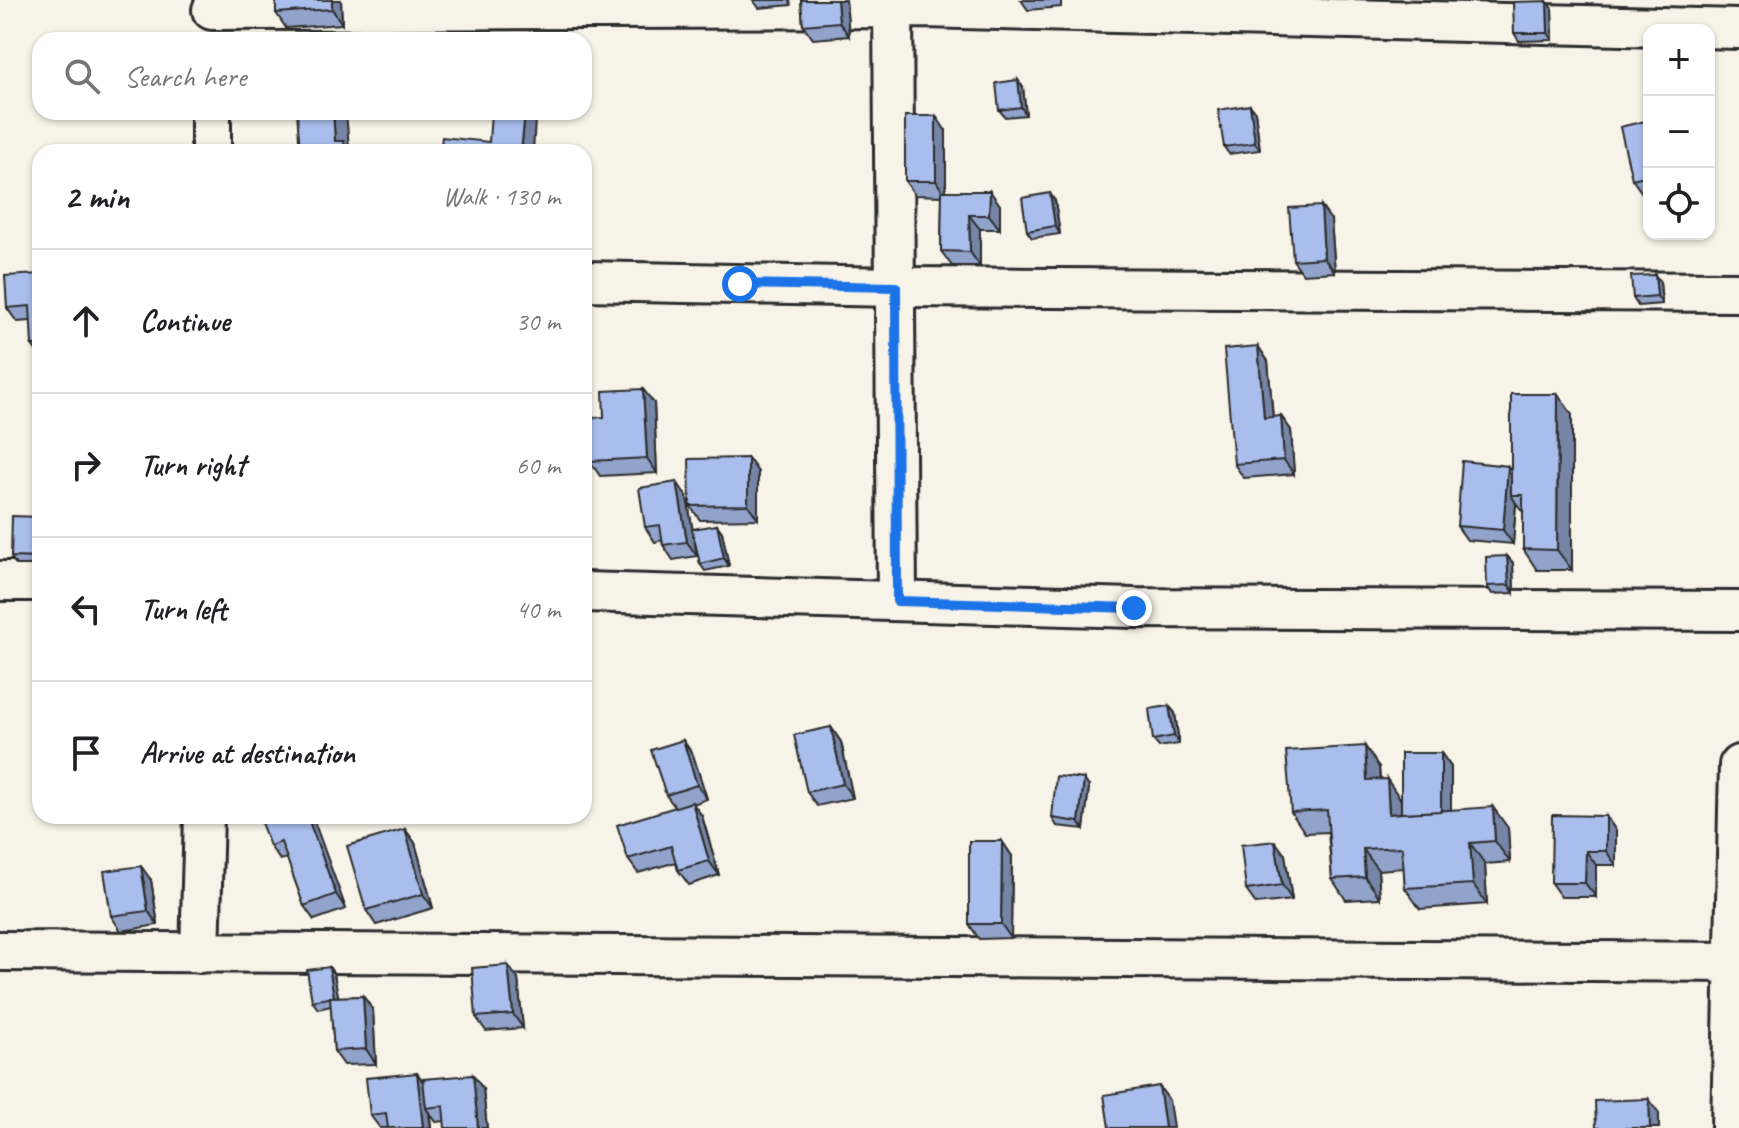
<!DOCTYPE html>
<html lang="en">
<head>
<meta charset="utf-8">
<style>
	:root { --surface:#fff; --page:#f6f6f6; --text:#202124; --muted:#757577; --line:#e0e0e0 }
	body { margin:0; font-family:Caveat,sans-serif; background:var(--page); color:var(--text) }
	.controls { position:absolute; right:24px; top:24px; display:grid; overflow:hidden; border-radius:16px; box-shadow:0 2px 6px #0004 }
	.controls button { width:72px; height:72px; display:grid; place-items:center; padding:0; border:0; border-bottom:2px solid var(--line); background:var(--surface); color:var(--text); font:40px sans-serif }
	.stop { position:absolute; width:24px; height:24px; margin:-18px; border:6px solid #1a73e8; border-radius:50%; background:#fff }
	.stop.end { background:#1a73e8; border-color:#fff; box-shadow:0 2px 8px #0008 }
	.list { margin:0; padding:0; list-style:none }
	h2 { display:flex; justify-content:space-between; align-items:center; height:104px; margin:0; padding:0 32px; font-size:34px }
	h2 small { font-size:26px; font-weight:400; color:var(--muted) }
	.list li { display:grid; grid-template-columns:52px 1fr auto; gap:24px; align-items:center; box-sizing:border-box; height:144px; padding:0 32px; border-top:2px solid var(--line) }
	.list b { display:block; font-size:30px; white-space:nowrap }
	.list em { font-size:26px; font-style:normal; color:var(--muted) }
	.icon { flex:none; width:44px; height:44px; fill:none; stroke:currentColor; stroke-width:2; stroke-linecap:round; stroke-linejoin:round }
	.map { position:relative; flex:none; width:1739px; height:1128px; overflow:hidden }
	.search { position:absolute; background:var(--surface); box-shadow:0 2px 6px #0004; left:32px; top:32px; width:560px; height:88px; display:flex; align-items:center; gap:20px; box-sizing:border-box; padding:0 28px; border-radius:24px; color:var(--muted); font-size:30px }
	.panel { position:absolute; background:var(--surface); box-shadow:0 2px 6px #0004; left:32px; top:144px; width:560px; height:680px; border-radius:24px }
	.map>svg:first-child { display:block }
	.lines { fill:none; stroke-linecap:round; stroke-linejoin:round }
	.minor-casing { stroke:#2b2b2b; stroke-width:44 }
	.minor { stroke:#f7f3e8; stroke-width:38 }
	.wall { fill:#91a3cb; stroke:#2b2b2b; stroke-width:2 }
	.shaded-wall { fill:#7685a5; stroke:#2b2b2b; stroke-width:2 }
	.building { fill:#a9beec; stroke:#2b2b2b; stroke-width:2 }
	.route { stroke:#1a73e8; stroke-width:10 }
</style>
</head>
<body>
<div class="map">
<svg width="1739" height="1128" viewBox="0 0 1739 1128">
	<rect width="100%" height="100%" fill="#f7f3e8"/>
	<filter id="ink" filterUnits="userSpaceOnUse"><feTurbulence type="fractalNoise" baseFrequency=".0125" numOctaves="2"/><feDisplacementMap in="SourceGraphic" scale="16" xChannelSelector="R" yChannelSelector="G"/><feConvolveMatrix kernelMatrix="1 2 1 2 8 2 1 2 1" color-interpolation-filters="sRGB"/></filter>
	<g filter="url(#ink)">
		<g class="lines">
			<defs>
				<g id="minor">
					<polyline points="893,0 897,601"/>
					<polyline points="212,10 924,8 1739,29"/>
					<polyline points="211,152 211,112"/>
					<polyline points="584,281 896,287 1739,292"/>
					<polyline points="0,581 40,581"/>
					<polyline points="584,592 1134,608 1739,611"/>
					<polyline points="0,951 1739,962"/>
					<polyline points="200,953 204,816"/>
					<polyline points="1731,1128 1739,765"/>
				</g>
			</defs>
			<use href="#minor" class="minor-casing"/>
			<use href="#minor" class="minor"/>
		</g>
		<g class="wall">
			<polygon points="341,0 342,24 286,28 276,13"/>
			<polygon points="753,0 790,0 791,5 759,8"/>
			<polygon points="801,0 846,0 849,36 813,39 803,25"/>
			<polygon points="1021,0 1061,0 1061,7 1028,10"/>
			<polygon points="1547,1 1552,9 1553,40 1519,41 1514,33"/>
			<polygon points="1018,80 1023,87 1026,115 1005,117 999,110"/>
			<polygon points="1250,105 1255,112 1260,150 1229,154 1224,147"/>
			<polygon points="1649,120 1649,192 1642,193 1632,179"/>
			<polygon points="946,131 946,191 1000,205 1000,229 980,229 980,266 952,266 941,251 942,196 915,195 905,181"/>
			<polygon points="1055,201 1060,234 1032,238 1027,231"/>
			<polygon points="1331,220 1335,272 1303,274 1293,260"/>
			<polygon points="40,274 31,321 17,322 7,308"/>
			<polygon points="1655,275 1660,282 1662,304 1638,306 1633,298"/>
			<polygon points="32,345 40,345 40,356"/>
			<polygon points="1258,346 1268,361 1273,417 1281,416 1291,430 1294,474 1244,478 1234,464"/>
			<polygon points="1558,394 1572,415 1572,570 1537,570 1523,549 1523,512 1516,503 1513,544 1467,540 1457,526 1511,470"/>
			<polygon points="654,403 657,473 600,476 590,461 604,417"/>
			<polygon points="748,458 758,472 758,519 700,520 690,506"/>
			<polygon points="687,497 697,556 673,560 663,545 662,540 655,542 645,527"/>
			<polygon points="40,517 40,565 16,565 11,557"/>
			<polygon points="717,525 722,532 729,566 705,571 700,564"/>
			<polygon points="1507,556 1513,563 1514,593 1492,594 1487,586"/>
			<polygon points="1169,706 1175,713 1179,744 1159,747 1153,740"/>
			<polygon points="831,727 841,742 853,798 817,806 807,792"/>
			<polygon points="683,740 693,755 707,799 693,804 702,816 719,875 689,885 678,870 676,862 638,873 628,859 675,807 666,795"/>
			<polygon points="1441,753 1451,767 1451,810 1508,828 1510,862 1485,864 1487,904 1420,909 1405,888 1404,868 1378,870 1380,898 1346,900 1332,879 1328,832 1305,833 1291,812 1379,767 1380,779 1401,799"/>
			<polygon points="1089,787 1084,829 1057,826 1052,818"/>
			<polygon points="271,816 311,816 346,909 314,920 304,906 287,858 280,860 270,846"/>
			<polygon points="379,816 409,816 380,818"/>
			<polygon points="1606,816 1616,831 1616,865 1596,865 1596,897 1561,897 1551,883"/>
			<polygon points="405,829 415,843 433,908 376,925 366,910"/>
			<polygon points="1002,841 1012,856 1011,938 979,939 969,924"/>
			<polygon points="1285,855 1292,900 1256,904 1246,890"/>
			<polygon points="151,880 158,925 121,931 111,916"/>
			<polygon points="329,967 334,974 338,997 363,996 373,1010 376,1064 344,1065 334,1051 331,1006 318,1009 312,1001"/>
			<polygon points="518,979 523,1028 486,1031 476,1017"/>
			<polygon points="417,1073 424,1083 473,1075 483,1089 487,1128 445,1128 445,1121 436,1122 430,1113 431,1128 380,1128 370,1115"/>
		</g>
		<g class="shaded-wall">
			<polygon points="332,0 341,0 342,24 332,9"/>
			<polygon points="837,0 846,0 849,36 839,22"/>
			<polygon points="1547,1 1552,9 1553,40 1548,33"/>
			<polygon points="1018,80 1023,87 1026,115 1021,107"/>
			<polygon points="1250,105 1255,112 1260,150 1255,143"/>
			<polygon points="333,112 346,112 349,147 352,152 342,152 335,141"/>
			<polygon points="525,112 530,112 535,120 533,152 521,152"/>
			<polygon points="936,116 946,131 946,196 936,181"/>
			<polygon points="990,191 1000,205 1000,229 989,215"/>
			<polygon points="1050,193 1055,201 1060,234 1055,226"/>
			<polygon points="1321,206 1331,220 1335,272 1324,258"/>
			<polygon points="969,215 980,229 980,266 970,252"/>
			<polygon points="1655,275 1660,282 1662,304 1657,296"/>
			<polygon points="1258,346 1268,361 1274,432 1264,418"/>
			<polygon points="643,389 654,403 657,473 647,458"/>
			<polygon points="1558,394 1572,415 1572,570 1557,550"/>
			<polygon points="1281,416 1291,430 1294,474 1284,460"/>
			<polygon points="748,458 758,472 758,519 748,505"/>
			<polygon points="1508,466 1518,480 1511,495 1516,503 1513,544 1503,530"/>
			<polygon points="677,482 687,497 697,556 687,542"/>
			<polygon points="717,525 722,532 729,566 724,558"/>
			<polygon points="1507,556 1513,563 1514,593 1509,585"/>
			<polygon points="1169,706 1175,713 1179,744 1174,736"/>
			<polygon points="831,727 841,742 853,798 843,784"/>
			<polygon points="683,740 693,755 707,799 697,785"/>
			<polygon points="1365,746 1379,767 1381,801 1367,780"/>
			<polygon points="1441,753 1451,767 1451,827 1441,813"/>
			<polygon points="1084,779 1089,787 1084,829 1079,822"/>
			<polygon points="1387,779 1401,800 1402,813 1389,814"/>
			<polygon points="692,802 702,816 719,875 709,861"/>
			<polygon points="1493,807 1508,828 1510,862 1495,841"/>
			<polygon points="307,816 311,816 313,818 346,909 336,894"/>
			<polygon points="1606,816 1616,831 1616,865 1606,851"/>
			<polygon points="405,829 415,843 433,908 423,894"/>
			<polygon points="1002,841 1012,856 1011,938 1001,924"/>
			<polygon points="1275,841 1285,855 1292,900 1282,885"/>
			<polygon points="1470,843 1485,864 1487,904 1473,884"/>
			<polygon points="1363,849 1378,870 1380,898 1365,877"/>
			<polygon points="1586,851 1596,865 1596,897 1585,883"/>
			<polygon points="141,866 151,880 158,925 148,911"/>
			<polygon points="508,965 518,979 523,1028 513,1014"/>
			<polygon points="329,967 334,974 340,1005 334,998"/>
			<polygon points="363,996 373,1010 376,1064 366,1049"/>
			<polygon points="417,1073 427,1088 426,1108 429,1113 431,1128 423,1128"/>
			<polygon points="473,1075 483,1089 487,1128 478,1128"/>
			<polygon points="1159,1086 1169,1100 1173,1128 1165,1128"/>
			<polygon points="1649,1099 1659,1113 1659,1128 1650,1128"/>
		</g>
		<g class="building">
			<polygon points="276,0 332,0 332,9 276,13"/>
			<polygon points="801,0 837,0 839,22 803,25"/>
			<polygon points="1547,1 1548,33 1514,33 1513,2"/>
			<polygon points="1018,80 1021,107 999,110 996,83"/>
			<polygon points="1250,105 1255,143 1224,147 1218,110"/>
			<polygon points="297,112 333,112 335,141 344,141 345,152 300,152"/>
			<polygon points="491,112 525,112 521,152 440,152 442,137 489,142"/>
			<rect x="905" y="116" width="31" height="65"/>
			<polygon points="1649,120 1649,175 1632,179 1620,127"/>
			<polygon points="942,191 990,191 989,215 969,215 970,252 941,251"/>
			<polygon points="1050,193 1055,226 1027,231 1022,198"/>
			<polygon points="1321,206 1324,258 1293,260 1289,208"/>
			<polygon points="40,274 40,345 32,345 30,306 7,308 5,276"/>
			<polygon points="1655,275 1657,296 1633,298 1631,276"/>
			<polygon points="1258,346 1264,418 1281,416 1284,460 1234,464 1224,349"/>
			<polygon points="643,389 647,458 590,461 588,418 604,417 603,391"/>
			<polygon points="1511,394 1558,394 1557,550 1523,549 1523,495 1511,495"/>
			<polygon points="748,458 748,505 690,506 689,459"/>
			<polygon points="1462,461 1508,466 1503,530 1457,526"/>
			<polygon points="677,482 687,542 663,545 660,525 645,527 639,488"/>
			<polygon points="12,516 40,517 40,558 11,557"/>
			<polygon points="717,525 724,558 700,564 692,529"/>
			<polygon points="1507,556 1509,585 1487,586 1486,557"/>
			<polygon points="1169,706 1174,736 1153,740 1149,709"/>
			<polygon points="831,727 843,784 807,792 794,735"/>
			<polygon points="683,740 697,785 666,795 651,750"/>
			<polygon points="1365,746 1367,780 1387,779 1389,814 1493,807 1495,841 1470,843 1473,884 1405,888 1402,847 1363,849 1365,877 1332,879 1327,810 1291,812 1286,751"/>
			<polygon points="1401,753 1441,753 1441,811 1401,813"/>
			<polygon points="1056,776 1084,779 1079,822 1052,818"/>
			<polygon points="692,802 709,861 678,870 671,846 628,859 617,825"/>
			<polygon points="1552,815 1606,816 1606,851 1586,851 1585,883 1551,883"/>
			<polygon points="271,816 307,816 336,894 304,906 281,842 270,846 260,820"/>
			<polygon points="405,829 423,894 366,910 347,846"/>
			<polygon points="969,841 1002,841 1001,924 969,924"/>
			<polygon points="1275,841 1282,885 1246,890 1241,845"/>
			<polygon points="141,866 148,911 111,916 104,871"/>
			<polygon points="508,965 513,1014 476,1017 472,968"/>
			<polygon points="329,967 334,997 312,1001 307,970"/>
			<polygon points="363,996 366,1049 334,1051 330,997"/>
			<polygon points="417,1073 423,1128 388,1128 386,1113 370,1115 366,1078"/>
			<polygon points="473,1075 478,1128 445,1128 443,1106 426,1108 423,1079"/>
			<polygon points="1159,1086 1165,1128 1109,1128 1104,1095"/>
			<polygon points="1649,1099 1650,1128 1596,1128 1595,1101"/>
		</g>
	</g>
	<g class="lines" filter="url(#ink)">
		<polyline class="route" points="740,284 896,287 897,601 1134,608"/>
	</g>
</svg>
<div class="controls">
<button>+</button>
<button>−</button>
<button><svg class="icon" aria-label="locate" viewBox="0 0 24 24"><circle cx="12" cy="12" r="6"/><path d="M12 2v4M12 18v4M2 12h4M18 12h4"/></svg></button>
</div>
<div class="stop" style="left:740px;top:284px"></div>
<div class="stop end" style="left:1134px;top:608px"></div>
<div class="search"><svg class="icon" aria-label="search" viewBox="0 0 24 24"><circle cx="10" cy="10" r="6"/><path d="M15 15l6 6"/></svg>Search here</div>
<section class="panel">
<h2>2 min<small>Walk · 130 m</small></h2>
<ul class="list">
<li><svg class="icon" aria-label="ahead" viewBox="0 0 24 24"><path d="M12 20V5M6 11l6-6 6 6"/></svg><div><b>Continue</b></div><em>30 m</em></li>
<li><svg class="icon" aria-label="right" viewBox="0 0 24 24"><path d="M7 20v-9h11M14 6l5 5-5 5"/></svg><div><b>Turn right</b></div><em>60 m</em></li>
<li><svg class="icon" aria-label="left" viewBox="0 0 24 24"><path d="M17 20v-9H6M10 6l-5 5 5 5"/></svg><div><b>Turn left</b></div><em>40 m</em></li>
<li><svg class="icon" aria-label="arrive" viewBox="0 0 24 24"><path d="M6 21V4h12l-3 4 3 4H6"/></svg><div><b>Arrive at destination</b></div></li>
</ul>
</section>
</div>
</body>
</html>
